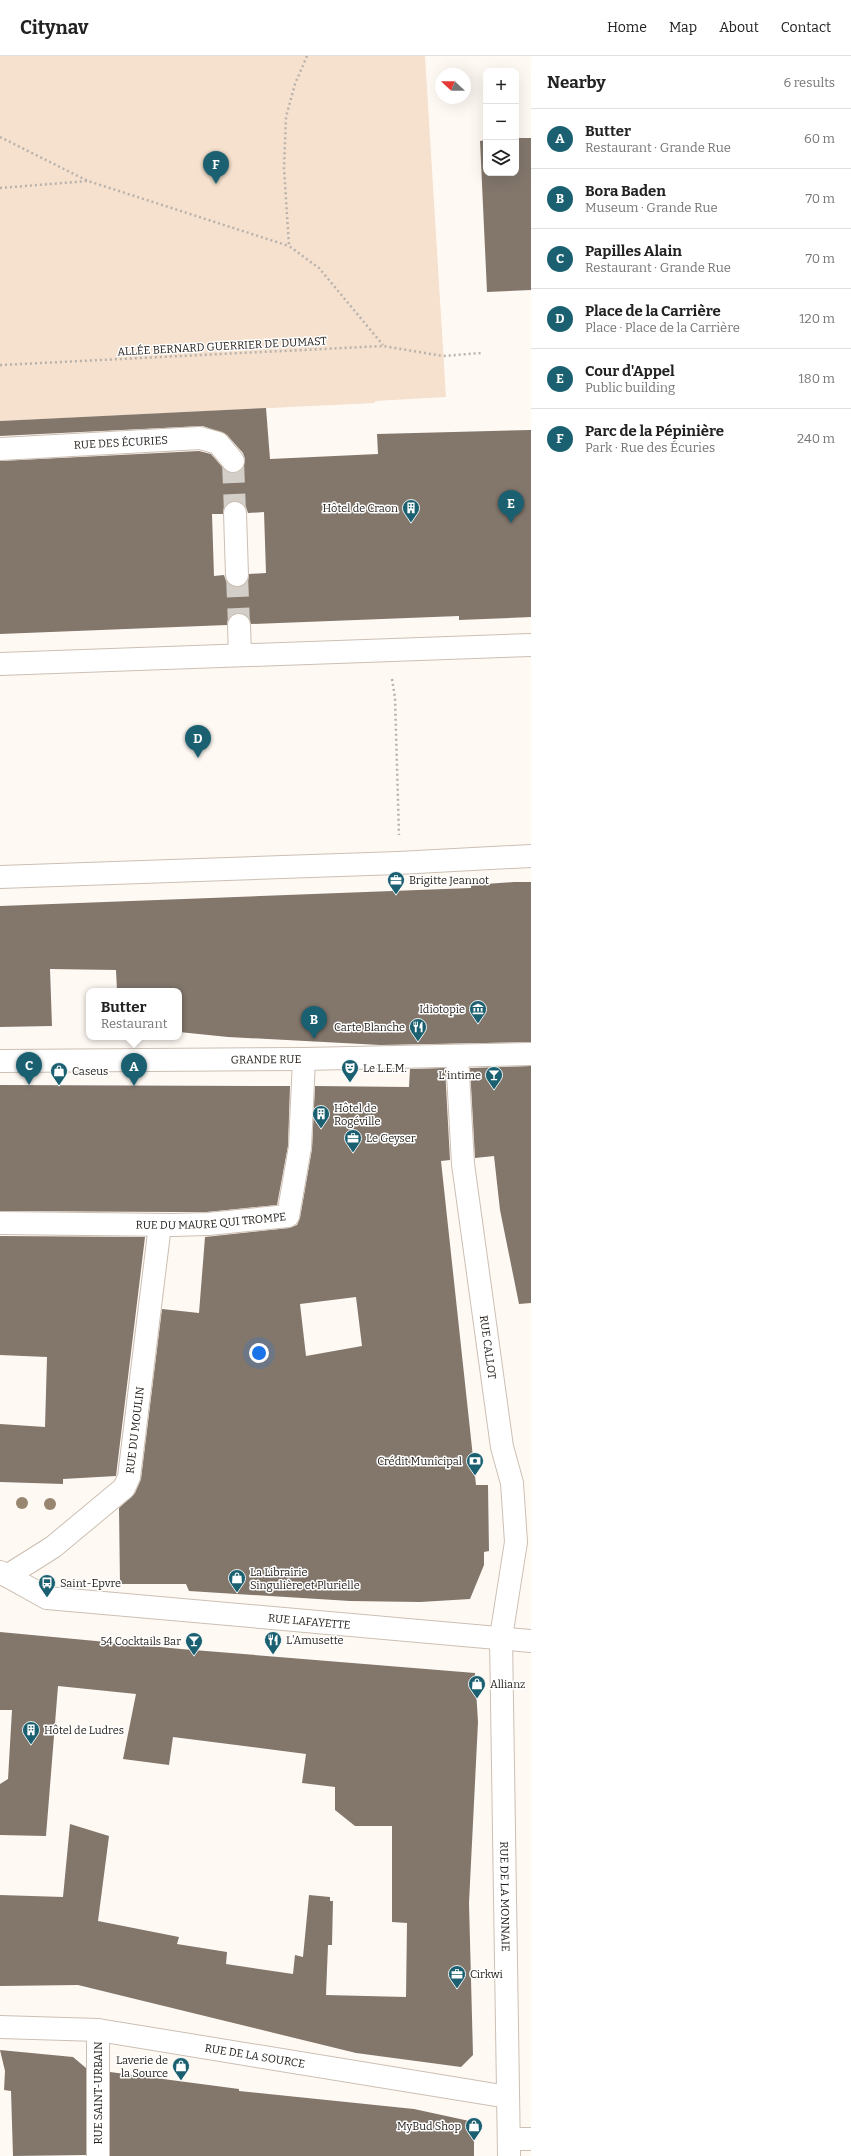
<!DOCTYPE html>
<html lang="en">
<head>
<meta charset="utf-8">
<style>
	:root { --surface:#fff; --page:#f6f6f6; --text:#222; --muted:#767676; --line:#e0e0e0; --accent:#1a6071 }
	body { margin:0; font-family:Bitter,serif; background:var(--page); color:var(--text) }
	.controls { position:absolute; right:12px; top:12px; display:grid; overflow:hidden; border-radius:8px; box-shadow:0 4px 16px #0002 }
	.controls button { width:36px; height:36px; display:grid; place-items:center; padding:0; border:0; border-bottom:1px solid var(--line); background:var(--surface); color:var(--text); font:20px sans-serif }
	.compass { position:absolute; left:435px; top:12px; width:36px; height:36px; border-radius:50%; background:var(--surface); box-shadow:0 4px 16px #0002; rotate:292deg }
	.you { position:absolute; left:259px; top:1297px; width:14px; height:14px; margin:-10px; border:3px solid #fff; border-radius:50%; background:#1a73e8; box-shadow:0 0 0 6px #1a73e833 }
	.badge { display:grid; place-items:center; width:26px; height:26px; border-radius:50%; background:var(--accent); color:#fff; font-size:13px; font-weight:700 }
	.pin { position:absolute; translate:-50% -33px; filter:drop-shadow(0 1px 2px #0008) }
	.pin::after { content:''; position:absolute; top:21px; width:14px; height:12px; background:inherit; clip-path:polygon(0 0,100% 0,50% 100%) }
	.popup { position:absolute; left:86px; top:932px; width:96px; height:52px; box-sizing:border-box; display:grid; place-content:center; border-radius:8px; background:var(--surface); filter:drop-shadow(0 1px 3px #0005); font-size:13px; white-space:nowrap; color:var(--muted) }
	.popup b { font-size:15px; color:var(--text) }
	.popup::after { content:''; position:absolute; left:50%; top:100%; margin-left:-8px; border:8px solid transparent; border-top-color:var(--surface) }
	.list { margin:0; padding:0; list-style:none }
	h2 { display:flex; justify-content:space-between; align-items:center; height:52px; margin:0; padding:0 16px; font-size:17px }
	h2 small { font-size:13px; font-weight:400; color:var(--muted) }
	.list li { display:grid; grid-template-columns:26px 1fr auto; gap:12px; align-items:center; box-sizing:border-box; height:60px; padding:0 16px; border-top:1px solid var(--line) }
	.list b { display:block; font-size:15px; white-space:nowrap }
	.list p { margin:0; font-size:13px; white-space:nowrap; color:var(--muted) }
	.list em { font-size:13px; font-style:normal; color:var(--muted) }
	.icon { flex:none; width:22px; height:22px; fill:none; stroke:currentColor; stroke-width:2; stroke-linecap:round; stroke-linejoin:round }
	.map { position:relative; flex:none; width:531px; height:2100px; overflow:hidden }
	header { display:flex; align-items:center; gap:24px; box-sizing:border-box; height:56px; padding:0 20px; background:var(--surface); border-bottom:1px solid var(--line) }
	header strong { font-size:19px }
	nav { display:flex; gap:22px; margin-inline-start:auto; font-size:14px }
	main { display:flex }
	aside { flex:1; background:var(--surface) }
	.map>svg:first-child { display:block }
	.green { fill:#f5e1ce }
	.building { fill:#83776c; fill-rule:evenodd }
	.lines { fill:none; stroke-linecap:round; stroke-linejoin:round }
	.street-tunnel { stroke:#d4cec9; stroke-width:22; stroke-dasharray:22 11; stroke-linecap:butt }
	.street-casing { stroke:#ccbfb3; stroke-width:24 }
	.path { stroke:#b8b2ad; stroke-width:2.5; stroke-dasharray:2 3; stroke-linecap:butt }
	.street { stroke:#fff; stroke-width:22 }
	.tree { fill:#988670 }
	.labels { text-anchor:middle; stroke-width:3; stroke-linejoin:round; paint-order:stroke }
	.street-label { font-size:11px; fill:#26211d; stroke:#fff }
	.poi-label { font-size:11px; fill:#26211d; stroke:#fff; text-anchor:start }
</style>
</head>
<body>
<header>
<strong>Citynav</strong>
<nav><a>Home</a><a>Map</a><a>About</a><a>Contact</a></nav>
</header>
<main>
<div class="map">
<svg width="531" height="2100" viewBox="0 0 531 2100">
	<rect width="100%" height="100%" fill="#fff9f4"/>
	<polygon class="green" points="0,0 425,0 446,341 375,345 375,347 0,365"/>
	<g class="building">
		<polygon points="516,82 531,82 531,234 487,236 480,85 486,84 486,117 516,117"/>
		<path d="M266,352l4,51 108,-5 -1,-20 154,-4v187l-72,3v-4l-208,8 -6,-10 -7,-1 -10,6 -1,6 -227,9v-173l199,-10 12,3 13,15 11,4 6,-3 4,-11 -2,-6 -16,-18 -24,-9 -203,10v-15zM234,445l7,1 5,5 2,6 16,-1 2,61 -17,1 -1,7 -10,6 -7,-1 -5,-5 -2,-6 -10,1 -2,-62h11l1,-7z"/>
		<polygon points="514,826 531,826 531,986 380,989 228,981 179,976 179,935 117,935 116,914 50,913 52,970 0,971 0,850 471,832 471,829"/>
		<polygon points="531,1010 531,1247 519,1248 500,1154 494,1100 475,1102 470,1012"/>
		<path d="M445,1012l5,92 -9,1 35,324h12l1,66 -5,1v13l-14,34 -50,3 -70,-1 -161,-10 -3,-7h-66l-1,-76 16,-15 6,-14 21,-170 37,4 6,-76 84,-9 8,-3 3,-7 12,-69 3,-63 94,1 1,-18zM356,1241l6,49 -56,10 -6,-52z"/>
		<polygon points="0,1029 290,1030 288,1090 277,1149 207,1156 173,1156 0,1155"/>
		<polygon points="0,1180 145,1181 116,1420 63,1423 63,1428 0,1426 0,1368 45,1371 47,1301 0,1299"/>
		<polygon points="0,1576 181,1593 475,1617 478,1666 469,1847 473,1999 461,2011 356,1997 78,1929 0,1930 0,1839 63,1841 70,1768 109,1780 98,1865 179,1881 177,1888 227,1896 226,1908 293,1918 295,1899 303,1901 309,1839 330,1841 330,1845 333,1845 332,1889 328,1889 326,1939 406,1941 407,1867 392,1866 392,1770 355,1770 335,1754 335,1731 302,1727 306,1698 173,1681 169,1709 123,1703 136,1638 58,1630 46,1780 0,1779 0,1728 8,1723 12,1654 0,1654"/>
		<polygon points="0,1994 73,2001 86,2012 86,2099 13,2100 11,2035 4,2034 5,2015"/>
		<polygon points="110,2016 239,2033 239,2035 414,2053 474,2066 474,2100 110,2100"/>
	</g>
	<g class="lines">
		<g class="street-tunnel">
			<polyline points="233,405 235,457"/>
			<polyline points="237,519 239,569"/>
		</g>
		<defs>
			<g id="street">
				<path id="s1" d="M0,393l200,-11 18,5 15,18"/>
				<polyline points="235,457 237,519"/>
				<polyline points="239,569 240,599"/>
				<polyline points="0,608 531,589"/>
				<polyline points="0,821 398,807 531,800"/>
				<path id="s2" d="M457,1000l6,108 39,283 10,36 4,59 -15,95 8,519"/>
				<path id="s3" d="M0,1005l304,-2 227,-5"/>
				<path id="s4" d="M0,1167l173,2 35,-1 80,-8 12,-69 4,-88"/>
				<path id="s5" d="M0,1516l47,26 484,43"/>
				<path id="s6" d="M7,1520l46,-29 71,-59 5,-11 31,-252"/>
				<path id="s7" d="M0,1971l98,3 410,67"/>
				<polyline points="98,1974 98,2100"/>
				<polyline points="509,2083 531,2083"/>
			</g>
		</defs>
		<use href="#street" class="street-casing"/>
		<g class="path">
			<polyline points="307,0 295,28 286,61 284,112 289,190 319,212 383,289"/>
			<polyline points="0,81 88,125"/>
			<polyline points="0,132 88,125 289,190"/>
			<polyline points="0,309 383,290 443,300 481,297"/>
			<polyline points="392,623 395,642 399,779"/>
		</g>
		<use href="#street" class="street"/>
	</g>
	<g class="tree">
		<circle cx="22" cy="1447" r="6"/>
		<circle cx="50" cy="1448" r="6"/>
	</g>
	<defs>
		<symbol id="building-pin" viewBox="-11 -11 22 30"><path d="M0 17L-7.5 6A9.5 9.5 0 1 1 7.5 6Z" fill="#1a6071" stroke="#fff"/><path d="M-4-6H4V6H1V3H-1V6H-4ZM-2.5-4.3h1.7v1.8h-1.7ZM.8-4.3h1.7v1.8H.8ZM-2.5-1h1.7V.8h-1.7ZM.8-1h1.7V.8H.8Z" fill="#fff"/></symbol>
		<symbol id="office-pin" viewBox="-11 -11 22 30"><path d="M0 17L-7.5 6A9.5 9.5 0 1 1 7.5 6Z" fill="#1a6071" stroke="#fff"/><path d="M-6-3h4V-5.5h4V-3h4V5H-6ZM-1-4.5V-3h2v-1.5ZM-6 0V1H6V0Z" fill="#fff"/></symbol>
		<symbol id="museum-pin" viewBox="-11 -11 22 30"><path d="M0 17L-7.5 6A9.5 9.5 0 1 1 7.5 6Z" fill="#1a6071" stroke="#fff"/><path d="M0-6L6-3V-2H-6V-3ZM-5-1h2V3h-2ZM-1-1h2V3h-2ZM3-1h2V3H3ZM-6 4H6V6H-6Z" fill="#fff"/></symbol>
		<symbol id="restaurant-pin" viewBox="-11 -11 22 30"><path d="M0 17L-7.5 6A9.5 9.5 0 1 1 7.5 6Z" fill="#1a6071" stroke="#fff"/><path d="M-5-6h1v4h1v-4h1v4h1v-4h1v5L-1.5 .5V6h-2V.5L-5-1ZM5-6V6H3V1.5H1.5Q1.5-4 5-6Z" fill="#fff"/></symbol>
		<symbol id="theatre-pin" viewBox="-11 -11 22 30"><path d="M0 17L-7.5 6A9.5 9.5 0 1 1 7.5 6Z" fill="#1a6071" stroke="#fff"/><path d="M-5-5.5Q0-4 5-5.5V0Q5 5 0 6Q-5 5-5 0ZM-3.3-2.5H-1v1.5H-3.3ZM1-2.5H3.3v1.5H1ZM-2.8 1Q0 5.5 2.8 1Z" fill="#fff"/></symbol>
		<symbol id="shop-pin" viewBox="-11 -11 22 30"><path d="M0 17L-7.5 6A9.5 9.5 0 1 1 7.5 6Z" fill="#1a6071" stroke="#fff"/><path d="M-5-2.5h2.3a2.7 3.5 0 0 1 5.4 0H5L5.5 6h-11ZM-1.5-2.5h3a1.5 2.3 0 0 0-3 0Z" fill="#fff"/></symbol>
		<symbol id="bar-pin" viewBox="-11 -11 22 30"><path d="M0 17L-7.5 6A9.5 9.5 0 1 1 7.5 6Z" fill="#1a6071" stroke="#fff"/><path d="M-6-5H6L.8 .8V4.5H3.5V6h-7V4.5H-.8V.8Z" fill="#fff"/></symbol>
		<symbol id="bank-pin" viewBox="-11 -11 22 30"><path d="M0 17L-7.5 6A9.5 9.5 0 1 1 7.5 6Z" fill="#1a6071" stroke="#fff"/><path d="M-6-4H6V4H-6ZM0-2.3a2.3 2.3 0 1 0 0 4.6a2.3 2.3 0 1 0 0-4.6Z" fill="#fff"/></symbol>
		<symbol id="bus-pin" viewBox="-11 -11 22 30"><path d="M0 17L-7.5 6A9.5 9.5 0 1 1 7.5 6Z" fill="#1a6071" stroke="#fff"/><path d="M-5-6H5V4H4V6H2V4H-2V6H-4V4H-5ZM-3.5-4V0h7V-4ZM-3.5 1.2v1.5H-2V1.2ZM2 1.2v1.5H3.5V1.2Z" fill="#fff"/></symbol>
	</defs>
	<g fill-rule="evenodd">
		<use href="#building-pin" x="401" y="442" width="20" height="27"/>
		<use href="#office-pin" x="386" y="814" width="20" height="27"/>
		<use href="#museum-pin" x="468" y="943" width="20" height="27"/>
		<use href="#restaurant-pin" x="408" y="961" width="20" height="27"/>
		<use href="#theatre-pin" x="340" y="1002" width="20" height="27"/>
		<use href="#shop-pin" x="49" y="1005" width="20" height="27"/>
		<use href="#bar-pin" x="484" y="1009" width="20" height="27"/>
		<use href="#building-pin" x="311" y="1048" width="20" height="27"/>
		<use href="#office-pin" x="343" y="1072" width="20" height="27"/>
		<use href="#bank-pin" x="465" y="1395" width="20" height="27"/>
		<use href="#shop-pin" x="227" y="1512" width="20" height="27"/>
		<use href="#bus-pin" x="37" y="1517" width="20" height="27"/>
		<use href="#restaurant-pin" x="263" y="1574" width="20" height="27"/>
		<use href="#bar-pin" x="184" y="1575" width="20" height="27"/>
		<use href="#shop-pin" x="467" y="1618" width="20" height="27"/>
		<use href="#building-pin" x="21" y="1664" width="20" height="27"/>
		<use href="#office-pin" x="447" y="1908" width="20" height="27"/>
		<use href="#shop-pin" x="171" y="2000" width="20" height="27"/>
		<use href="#shop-pin" x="464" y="2060" width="20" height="27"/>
	</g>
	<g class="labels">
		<g class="street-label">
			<text transform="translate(222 290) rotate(-3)" y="4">ALLÉE BERNARD GUERRIER DE DUMAST</text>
			<text dy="4" stroke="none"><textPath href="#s1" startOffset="121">RUE DES ÉCURIES</textPath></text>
			<text dy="4" stroke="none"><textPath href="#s3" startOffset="266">GRANDE RUE</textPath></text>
			<text dy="4" stroke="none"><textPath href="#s4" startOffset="211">RUE DU MAURE QUI TROMPE</textPath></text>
			<text dy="4" stroke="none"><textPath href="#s2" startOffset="293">RUE CALLOT</textPath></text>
			<text dy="4" stroke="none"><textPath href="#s6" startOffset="206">RUE DU MOULIN</textPath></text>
			<text dy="4" stroke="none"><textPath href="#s5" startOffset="317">RUE LAFAYETTE</textPath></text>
			<text dy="4" stroke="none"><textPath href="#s2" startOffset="846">RUE DE LA MONNAIE</textPath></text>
			<text dy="4" stroke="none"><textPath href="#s7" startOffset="257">RUE DE LA SOURCE</textPath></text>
			<text transform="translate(98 2037) rotate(-90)" y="4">RUE SAINT-URBAIN</text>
		</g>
		<g class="poi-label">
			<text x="398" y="456" text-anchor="end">Hôtel de Craon</text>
			<text x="409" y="828">Brigitte Jeannot</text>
			<text x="465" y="957" text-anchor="end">Idiotopie</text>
			<text x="405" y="975" text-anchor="end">Carte Blanche</text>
			<text x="363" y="1016">Le L.E.M.</text>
			<text x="72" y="1019">Caseus</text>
			<text x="481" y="1023" text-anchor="end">L'intime</text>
			<text x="334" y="1056">Hôtel de<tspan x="334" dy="13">Rogéville</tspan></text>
			<text x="366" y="1086">Le Geyser</text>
			<text x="462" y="1409" text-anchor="end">Crédit Municipal</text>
			<text x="250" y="1520">La Librairie<tspan x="250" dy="13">Singulière et Plurielle</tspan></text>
			<text x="60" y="1531">Saint-Epvre</text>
			<text x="286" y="1588">L'Amusette</text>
			<text x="181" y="1589" text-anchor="end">54 Cocktails Bar</text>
			<text x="490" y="1632">Allianz</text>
			<text x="44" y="1678">Hôtel de Ludres</text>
			<text x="470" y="1922">Cirkwi</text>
			<text x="168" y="2008" text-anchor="end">Laverie de<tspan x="168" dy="13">la Source</tspan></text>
			<text x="461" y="2074" text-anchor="end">MyBud Shop</text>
		</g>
	</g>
</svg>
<div class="controls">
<button>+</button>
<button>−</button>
<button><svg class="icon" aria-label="layers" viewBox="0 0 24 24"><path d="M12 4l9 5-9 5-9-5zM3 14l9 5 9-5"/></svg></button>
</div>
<svg class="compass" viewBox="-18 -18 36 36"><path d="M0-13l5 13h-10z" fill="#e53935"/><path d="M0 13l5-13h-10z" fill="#767676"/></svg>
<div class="you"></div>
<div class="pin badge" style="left:134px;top:1030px">A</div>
<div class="popup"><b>Butter</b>Restaurant</div>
<div class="pin badge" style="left:314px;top:983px">B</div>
<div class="pin badge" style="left:29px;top:1029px">C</div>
<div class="pin badge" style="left:198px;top:702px">D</div>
<div class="pin badge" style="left:511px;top:467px">E</div>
<div class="pin badge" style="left:216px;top:128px">F</div>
</div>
<aside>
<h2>Nearby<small>6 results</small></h2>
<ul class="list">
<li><span class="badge">A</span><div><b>Butter</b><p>Restaurant · Grande Rue</p></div><em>60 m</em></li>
<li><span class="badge">B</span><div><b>Bora Baden</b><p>Museum · Grande Rue</p></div><em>70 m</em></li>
<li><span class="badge">C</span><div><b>Papilles Alain</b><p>Restaurant · Grande Rue</p></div><em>70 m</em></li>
<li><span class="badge">D</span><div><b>Place de la Carrière</b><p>Place · Place de la Carrière</p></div><em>120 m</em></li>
<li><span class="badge">E</span><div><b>Cour d'Appel</b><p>Public building</p></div><em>180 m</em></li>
<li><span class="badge">F</span><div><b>Parc de la Pépinière</b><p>Park · Rue des Écuries</p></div><em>240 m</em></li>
</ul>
</aside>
</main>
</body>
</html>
